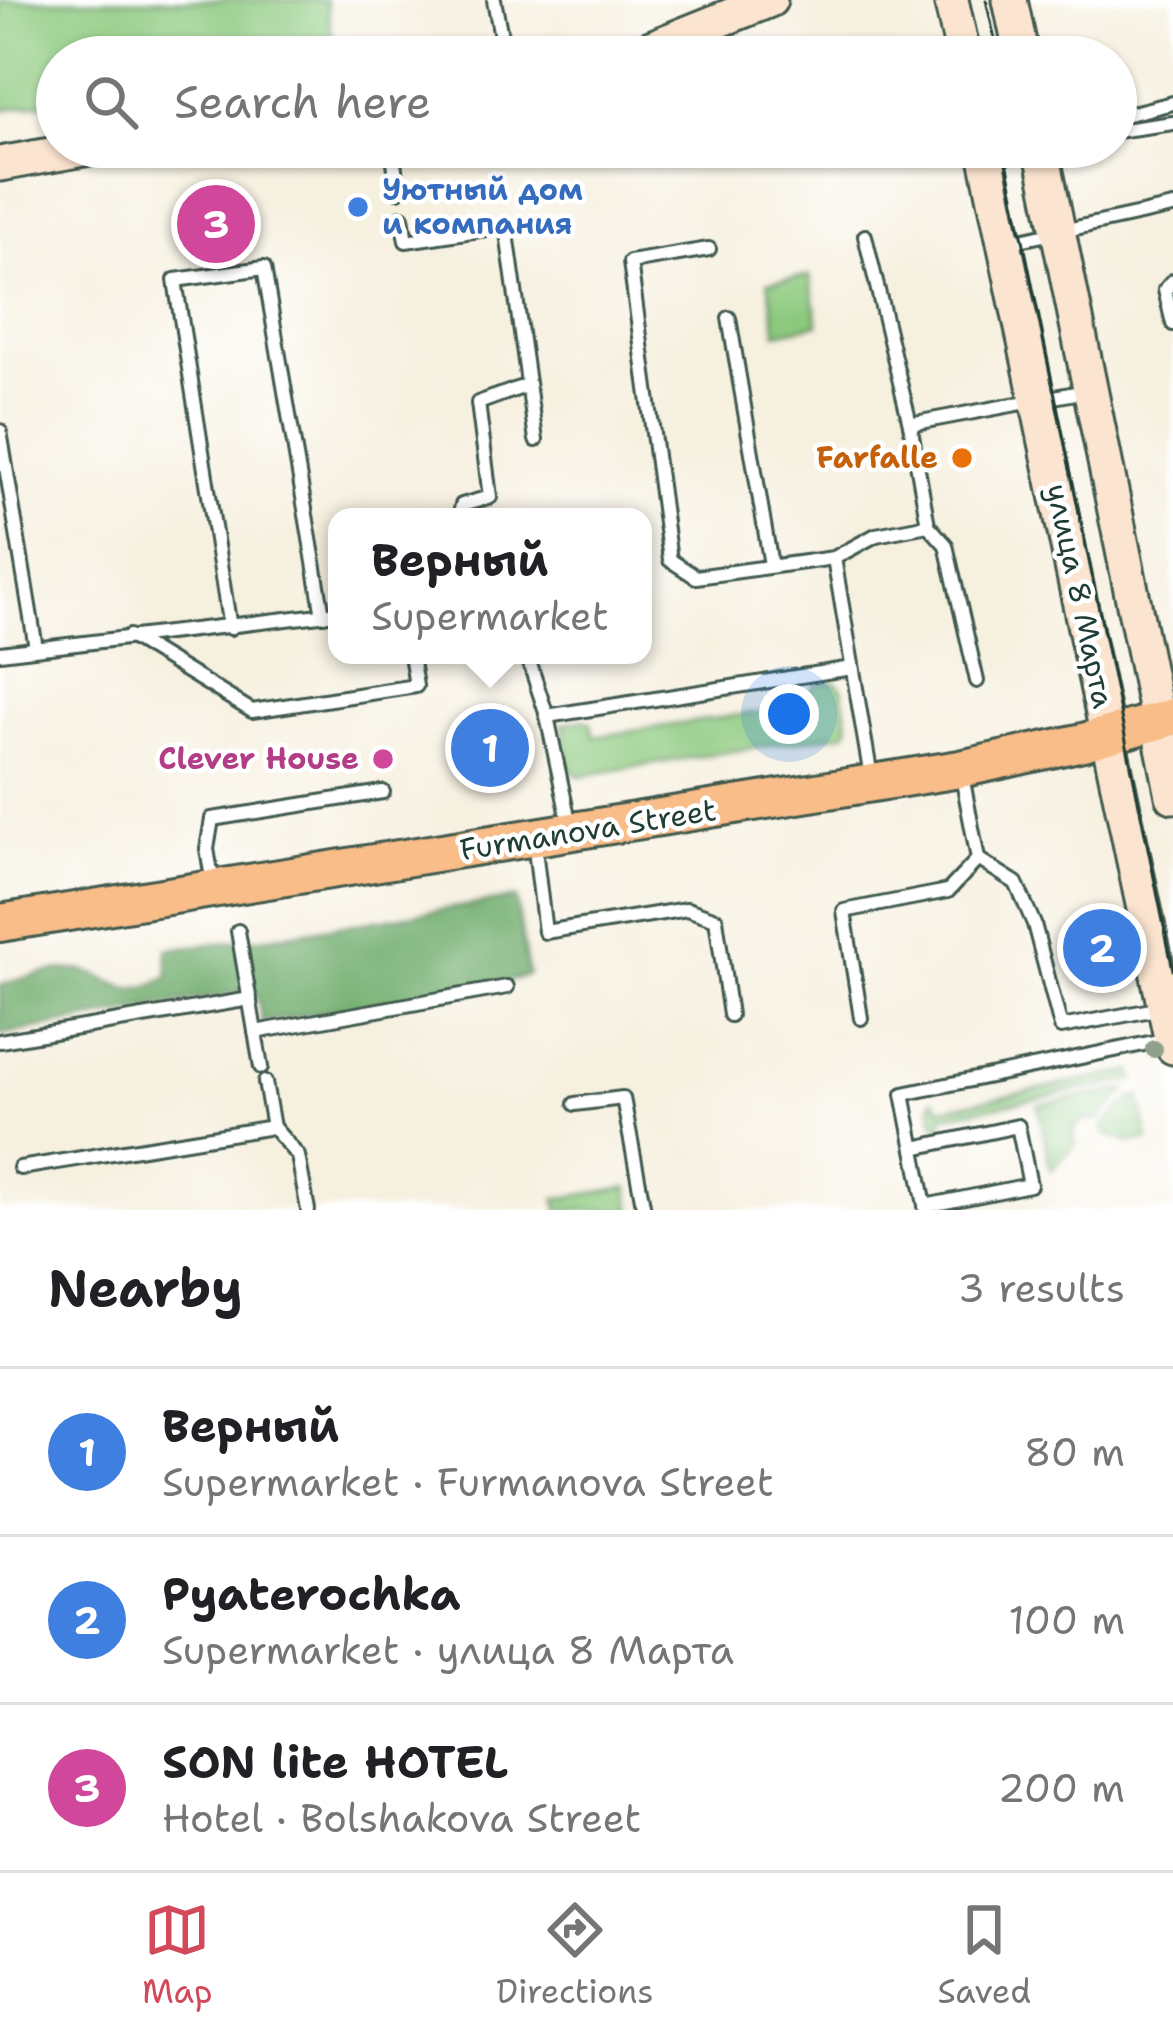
<!DOCTYPE html>
<html lang="en">
<head>
<meta charset="utf-8">
<style>
	:root { --surface:#fff; --page:#f2f2f2; --text:#202124; --muted:#757577; --line:#e0e0e0; --accent:#d1495b }
	body { margin:0; font-family:"Shantell Sans",sans-serif; background:var(--page); color:var(--text) }
	.you { position:absolute; left:789px; top:714px; width:42px; height:42px; margin:-30px; border:9px solid #fff; border-radius:50%; background:#1a73e8; box-shadow:0 0 0 18px #1a73e833 }
	.badge { display:grid; place-items:center; width:78px; height:78px; border-radius:50%; background:var(--accent); color:#fff; font-size:39px; font-weight:700 }
	.pin { position:absolute; translate:-50% -50%; border:6px solid #fff; box-shadow:0 3px 12px #0006 }
	.popup { position:absolute; left:328px; top:508px; width:324px; height:156px; box-sizing:border-box; display:grid; place-content:center; border-radius:24px; background:var(--surface); filter:drop-shadow(0 3px 9px #0005); font-size:39px; white-space:nowrap; color:var(--muted) }
	.popup b { font-size:45px; color:var(--text) }
	.popup::after { content:''; position:absolute; left:50%; top:100%; margin-left:-24px; border:24px solid transparent; border-top-color:var(--surface) }
	.list { margin:0; padding:0; list-style:none }
	h2 { display:flex; justify-content:space-between; align-items:center; height:156px; margin:0; padding:0 48px; font-size:51px }
	h2 small { font-size:39px; font-weight:400; color:var(--muted) }
	.list li { display:grid; grid-template-columns:78px 1fr auto; gap:36px; align-items:center; box-sizing:border-box; height:168px; padding:0 48px; border-top:3px solid var(--line) }
	.list b { display:block; font-size:45px; white-space:nowrap }
	.list p { margin:0; font-size:39px; white-space:nowrap; color:var(--muted) }
	.list em { font-size:39px; font-style:normal; color:var(--muted) }
	.icon { flex:none; width:66px; height:66px; fill:none; stroke:currentColor; stroke-width:2; stroke-linecap:round; stroke-linejoin:round }
	.map { position:relative; flex:none; width:1173px; height:1210px; overflow:hidden }
	.search { position:absolute; background:var(--surface); box-shadow:0 3px 9px #0004; left:36px; right:36px; top:36px; height:132px; display:flex; align-items:center; gap:30px; box-sizing:border-box; padding:0 42px; border-radius:66px; color:var(--muted); font-size:45px }
	.sheet { height:660px; background:var(--surface) }
	nav { display:flex; justify-content:space-around; align-items:center; box-sizing:border-box; height:168px; border-top:3px solid var(--line); background:var(--surface); font-size:33px; color:var(--muted) }
	nav a { display:grid; justify-items:center; gap:6px }
	nav .on { color:var(--accent) }
	.map>svg:first-child { display:block }
	.green { fill:#8cc97e; stroke:#568359; stroke-width:3 }
	.forest { fill:#71ad6d; stroke:#487550; stroke-width:3 }
	.lines { fill:none; stroke-linecap:round; stroke-linejoin:round }
	.lane-casing { stroke:#3f584e; stroke-width:18 }
	.secondary-casing { stroke:#3f584e; stroke-width:39 }
	.primary-casing { stroke:#3f584e; stroke-width:42 }
	.lane { stroke:#fff; stroke-width:12 }
	.secondary { stroke:#fce5d0; stroke-width:33 }
	.primary { stroke:#f8bd89; stroke-width:36 }
	.tram { stroke:#1f3d34; stroke-width:3 }
	.tree { fill:#8fa18b }
	.shop-dot { fill:#3f7fe0; stroke:#fff; stroke-width:4.5 }
	.food-dot { fill:#e8710a; stroke:#fff; stroke-width:4.5 }
	.hotel-dot { fill:#d1479c; stroke:#fff; stroke-width:4.5 }
	.labels { text-anchor:middle; stroke-width:9; stroke-linejoin:round; paint-order:stroke }
	.shop-label { font-size:30px; font-weight:bold; fill:#366cbe; stroke:#fff; text-anchor:start }
	.food-label { font-size:30px; font-weight:bold; fill:#c56008; stroke:#fff; text-anchor:end }
	.street-label { font-size:30px; fill:#1f3d34; stroke:#fff }
	.hotel-label { font-size:30px; font-weight:bold; fill:#b23c85; stroke:#fff; text-anchor:end }
</style>
</head>
<body>
<div class="map">
<svg width="1173" height="1210" viewBox="0 0 1173 1210">
	<rect width="100%" height="100%" fill="#fff"/>
	<filter id="ink" filterUnits="userSpaceOnUse"><feTurbulence type="fractalNoise" baseFrequency=".00833" numOctaves="2"/><feDisplacementMap in="SourceGraphic" scale="24" xChannelSelector="R" yChannelSelector="G"/><feConvolveMatrix kernelMatrix="1 2 1 2 8 2 1 2 1" color-interpolation-filters="sRGB"/></filter>
	<filter id="wash" filterUnits="userSpaceOnUse"><feTurbulence type="fractalNoise" baseFrequency=".004" numOctaves="4" result="noise"/><feDisplacementMap in="SourceGraphic" scale="48" xChannelSelector="R" yChannelSelector="G"/><feGaussianBlur stdDeviation="2.7" result="paint"/><feColorMatrix in="noise" values="0 0 0 0 0 0 0 0 0 0 0 0 0 0 0 0 0 1.4 0 .05"/><feComposite in="paint" operator="in"/></filter>
	<g filter="url(#wash)">
		<rect width="100%" height="100%" fill="#f6f0df"/>
		<g class="green">
			<polygon points="0,0 326,0 336,57 57,57 57,101 0,110"/>
			<polygon points="810,276 818,324 777,333 768,282"/>
			<polygon points="825,682 836,682 842,689 849,727 844,733 579,776 567,768 563,724 583,719 591,723 594,737 812,704 810,691 816,684"/>
			<polygon points="1133,1071 1135,1080 943,1116 942,1127 935,1126 931,1103 934,1099 942,1108"/>
			<polygon points="1128,1089 1098,1121 1087,1119 1077,1125 1073,1135 1076,1144 1051,1170 1038,1105"/>
			<polygon points="1140,1097 1149,1140 1131,1143 1105,1134 1103,1127 1130,1099"/>
			<polygon points="628,1187 632,1210 558,1210 556,1199"/>
		</g>
		<path class="forest" d="M516,898l12,77 -27,8 -239,39 -5,-27 -18,-3 -239,43v-50c21,-5 46,-15 68,-15 44,-2 51,38 101,6l-2,-27 103,-12z"/>
	</g>
	<g filter="url(#ink)">
		<g class="lines">
			<defs>
				<g id="lane">
					<polyline points="494,0 505,57"/>
					<polyline points="1116,117 1173,103"/>
					<polyline points="1116,131 1173,123"/>
					<polyline points="392,147 398,191"/>
					<polyline points="402,217 406,241 506,226 536,440"/>
					<polyline points="865,236 910,424 928,525"/>
					<polyline points="1006,243 1173,207"/>
					<polyline points="709,249 630,262 670,560 696,577 834,558 876,535 928,525 946,545 977,681"/>
					<polyline points="1173,281 1165,290 1173,324"/>
					<polyline points="729,318 771,565"/>
					<polyline points="910,424 1086,391"/>
					<polyline points="0,431 36,648"/>
					<polyline points="459,517 462,505 490,497 478,403 528,385"/>
					<polyline points="834,558 871,777"/>
					<polyline points="230,628 175,280 264,268 323,615"/>
					<polyline points="129,636 252,711 416,686 411,655"/>
					<polyline points="0,653 337,613"/>
					<polyline points="527,655 547,716 570,826"/>
					<polyline points="547,716 852,668"/>
					<polyline points="962,776 978,859"/>
					<polyline points="534,841 545,932 687,909 716,919 730,1015"/>
					<polyline points="213,884 207,849 212,819 383,792"/>
					<polyline points="238,931 261,1067"/>
					<polyline points="861,1018 844,911 948,891 978,859 1016,883 1034,924 1061,1027 1162,1008"/>
					<polyline points="255,1032 507,987"/>
					<polyline points="0,1041 250,999"/>
					<polyline points="575,1104 623,1098 644,1210"/>
					<polyline points="273,1127 298,1156 308,1210"/>
					<polyline points="914,1148 1018,1126 1030,1185 925,1206"/>
					<polyline points="20,1168 273,1127 265,1082"/>
					<polyline points="926,1210 903,1094 1168,1039"/>
				</g>
				<g id="secondary">
					<polyline points="951,0 964,57"/>
					<polyline points="1010,0 1022,57"/>
					<polyline points="628,57 770,0"/>
					<polyline points="984,147 1173,1047"/>
					<polyline points="1041,147 1173,796"/>
					<polyline points="0,164 95,147"/>
				</g>
				<polyline id="primary" points="0,923 960,769 1083,742 1173,717"/>
			</defs>
			<use href="#lane" class="lane-casing"/>
			<use href="#secondary" class="secondary-casing"/>
			<use href="#primary" class="primary-casing"/>
			<use href="#lane" class="lane"/>
			<use href="#secondary" class="secondary"/>
			<use href="#primary" class="primary"/>
			<g class="tram">
				<polyline points="986,0 999,57"/>
				<polyline points="1004,147 1173,970"/>
			</g>
		</g>
		<circle class="tree" cx="1154" cy="1049" r="9"/>
	</g>
	<circle class="shop-dot" cx="358" cy="207" r="12"/>
	<circle class="food-dot" cx="962" cy="458" r="12"/>
	<circle class="hotel-dot" cx="383" cy="759" r="12"/>
	<g class="labels">
		<g class="shop-label">
			<text x="382" y="200">Уютный дом<tspan x="382" dy="34">и компания</tspan></text>
		</g>
		<g class="food-label">
			<text x="938" y="468">Farfalle</text>
		</g>
		<g class="street-label">
			<text transform="translate(1080 596) rotate(78)" y="10">улица 8 Марта</text>
			<text transform="translate(588 830) rotate(-9)" y="10">Furmanova Street</text>
		</g>
		<g class="hotel-label">
			<text x="359" y="769">Clever House</text>
		</g>
	</g>
</svg>
<div class="you"></div>
<div class="pin badge" style="left:490px;top:748px;background:#3f7fe0">1</div>
<div class="popup"><b>Верный</b>Supermarket</div>
<div class="pin badge" style="left:1102px;top:948px;background:#3f7fe0">2</div>
<div class="pin badge" style="left:216px;top:224px;background:#d1479c">3</div>
<div class="search"><svg class="icon" aria-label="search" viewBox="0 0 24 24"><circle cx="10" cy="10" r="6"/><path d="M15 15l6 6"/></svg>Search here</div>
</div>
<section class="sheet">
<h2>Nearby<small>3 results</small></h2>
<ul class="list">
<li><span class="badge" style="background:#3f7fe0">1</span><div><b>Верный</b><p>Supermarket · Furmanova Street</p></div><em>80 m</em></li>
<li><span class="badge" style="background:#3f7fe0">2</span><div><b>Pyaterochka</b><p>Supermarket · улица 8 Марта</p></div><em>100 m</em></li>
<li><span class="badge" style="background:#d1479c">3</span><div><b>SON lite HOTEL</b><p>Hotel · Bolshakova Street</p></div><em>200 m</em></li>
</ul>
</section>
<nav>
<a class="on"><svg class="icon" aria-label="map" viewBox="0 0 24 24"><path d="M3 6l6-2 6 2 6-2v14l-6 2-6-2-6 2zM9 4v14M15 6v14"/></svg>Map</a>
<a><svg class="icon" aria-label="directions" viewBox="0 0 24 24"><path d="M12 3l9 9-9 9-9-9zM9 14v-3h6M13 9l2 2-2 2"/></svg>Directions</a>
<a><svg class="icon" aria-label="saved" viewBox="0 0 24 24"><path d="M7 4h10v16l-5-4-5 4z"/></svg>Saved</a>
</nav>
</body>
</html>
